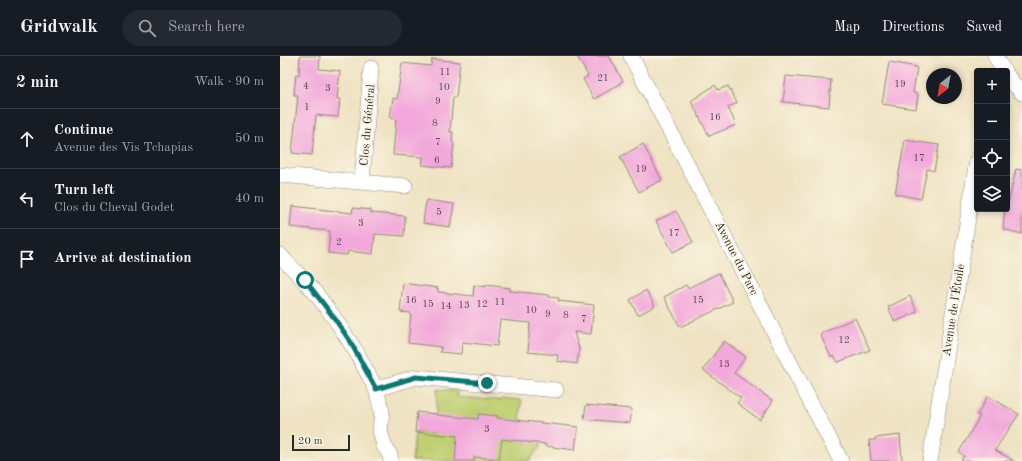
<!DOCTYPE html>
<html lang="en">
<head>
<meta charset="utf-8">
<style>
	:root { --surface:#171b24; --page:#242831; --text:#f1f3f6; --muted:#9ea1a6; --line:#363941 }
	body { margin:0; font-family:"Old Standard TT",serif; background:var(--page); color:var(--text) }
	.controls { position:absolute; right:12px; top:12px; display:grid; overflow:hidden; border-radius:4px; box-shadow:0 2px 6px #0003 }
	.controls button { width:36px; height:36px; display:grid; place-items:center; padding:0; border:0; border-bottom:1px solid var(--line); background:var(--surface); color:var(--text); font:20px sans-serif }
	.compass { position:absolute; left:646px; top:12px; width:36px; height:36px; border-radius:50%; background:var(--surface); box-shadow:0 2px 6px #0003; rotate:211deg }
	.scale { position:absolute; left:12px; bottom:10px; width:58px; box-sizing:border-box; padding-left:4px; border:2px solid #2b2b2b; border-top:0; font-size:11px; line-height:14px; white-space:nowrap; color:#2b2b2b; -webkit-text-stroke:3px #fcf5e5; paint-order:stroke }
	.stop { position:absolute; width:12px; height:12px; margin:-9px; border:3px solid #0f766e; border-radius:50%; background:#fff }
	.stop.end { background:#0f766e; border-color:#fff; box-shadow:0 1px 4px #0008 }
	.list { margin:0; padding:0; list-style:none }
	h2 { display:flex; justify-content:space-between; align-items:center; height:52px; margin:0; padding:0 16px; font-size:17px }
	h2 small { font-size:13px; font-weight:400; color:var(--muted) }
	.list li { display:grid; grid-template-columns:26px 1fr auto; gap:12px; align-items:center; box-sizing:border-box; height:60px; padding:0 16px; border-top:1px solid var(--line) }
	.list b { display:block; font-size:15px; white-space:nowrap }
	.list p { margin:0; font-size:13px; white-space:nowrap; color:var(--muted) }
	.list em { font-size:13px; font-style:normal; color:var(--muted) }
	.icon { flex:none; width:22px; height:22px; fill:none; stroke:currentColor; stroke-width:2; stroke-linecap:round; stroke-linejoin:round }
	.map { position:relative; flex:none; width:742px; height:405px; overflow:hidden }
	header { display:flex; align-items:center; gap:24px; box-sizing:border-box; height:56px; padding:0 20px; background:var(--surface); border-bottom:1px solid var(--line) }
	header strong { font-size:19px }
	nav { display:flex; gap:22px; margin-inline-start:auto; font-size:14px }
	.search { width:280px; height:36px; background:var(--page); display:flex; align-items:center; gap:10px; box-sizing:border-box; padding:0 14px; border-radius:22px; color:var(--muted); font-size:15px }
	main { display:flex }
	aside { flex:1; background:var(--surface) }
	.map>svg:first-child { display:block }
	.green { fill:#bfcf72; stroke:#757d4e }
	.building { fill:#f2a8da }
	.lines { fill:none; stroke-linecap:round; stroke-linejoin:round }
	.street-casing { stroke:#8d8777; stroke-width:16 }
	.street { stroke:#fff; stroke-width:15 }
	.route { stroke:#0f766e; stroke-width:5 }
	.labels { text-anchor:middle; stroke-width:3.5; stroke-linejoin:round; paint-order:stroke }
	.number-label { font-size:10px; fill:#5d4a57 }
	.street-label { font-size:12px; fill:#2b2b2b; stroke:#fcf5e5 }
</style>
</head>
<body>
<header>
<strong>Gridwalk</strong>
<div class="search"><svg class="icon" aria-label="search" viewBox="0 0 24 24"><circle cx="10" cy="10" r="6"/><path d="M15 15l6 6"/></svg>Search here</div>
<nav><a>Map</a><a>Directions</a><a>Saved</a></nav>
</header>
<main>
<aside>
<h2>2 min<small>Walk · 90 m</small></h2>
<ul class="list">
<li><svg class="icon" aria-label="ahead" viewBox="0 0 24 24"><path d="M12 20V5M6 11l6-6 6 6"/></svg><div><b>Continue</b><p>Avenue des Vis Tchapias</p></div><em>50 m</em></li>
<li><svg class="icon" aria-label="left" viewBox="0 0 24 24"><path d="M17 20v-9H6M10 6l-5 5 5 5"/></svg><div><b>Turn left</b><p>Clos du Cheval Godet</p></div><em>40 m</em></li>
<li><svg class="icon" aria-label="arrive" viewBox="0 0 24 24"><path d="M6 21V4h12l-3 4 3 4H6"/></svg><div><b>Arrive at destination</b></div></li>
</ul>
</aside>
<div class="map">
<svg width="742" height="405" viewBox="0 0 742 405">
	<rect width="100%" height="100%" fill="#fcf5e5"/>
	<filter id="ink" filterUnits="userSpaceOnUse"><feTurbulence type="fractalNoise" baseFrequency=".025" numOctaves="2"/><feDisplacementMap in="SourceGraphic" scale="8" xChannelSelector="R" yChannelSelector="G"/><feConvolveMatrix kernelMatrix="1 2 1 2 8 2 1 2 1" color-interpolation-filters="sRGB"/></filter>
	<filter id="wash" filterUnits="userSpaceOnUse"><feTurbulence type="fractalNoise" baseFrequency=".012" numOctaves="4" result="noise"/><feDisplacementMap in="SourceGraphic" scale="16" xChannelSelector="R" yChannelSelector="G"/><feGaussianBlur stdDeviation="0.9" result="paint"/><feColorMatrix in="noise" values="0 0 0 0 0 0 0 0 0 0 0 0 0 0 0 0 0 1.4 0 .05"/><feComposite in="paint" operator="in"/></filter>
	<g filter="url(#wash)">
		<rect width="100%" height="100%" fill="#efe3c3"/>
		<polygon class="green" points="157,333 177,335 177,341 221,344 221,342 242,344 240,361 242,365 260,387 260,391 249,405 132,405 135,376 155,378"/>
		<g id="blocks">
			<g class="building">
				<polygon points="20,0 40,0 39,13 60,15 57,43 60,43 58,61 36,59 32,99 12,97 18,39 14,39 16,18 19,19"/>
				<polygon points="297,0 329,0 343,25 339,27 340,28 314,43 303,23 308,20"/>
				<polygon points="152,3 180,6 176,41 173,41 170,76 173,76 172,86 174,87 171,112 142,109 143,101 113,99 116,63 110,62 113,42 117,43 122,7 151,10"/>
				<polygon points="609,6 637,11 633,37 638,38 636,53 602,48"/>
				<polygon points="506,20 551,24 549,51 503,46"/>
				<polygon points="435,29 438,34 448,30 457,47 448,51 456,69 429,80 411,45"/>
				<polygon points="625,84 659,89 654,115 647,113 641,143 615,138"/>
				<polygon points="363,88 382,124 359,136 340,101"/>
				<polygon points="736,113 742,114 742,178 723,173 725,153 727,153"/>
				<polygon points="146,144 174,148 170,171 143,167"/>
				<polygon points="12,150 72,157 73,152 91,154 91,157 125,160 124,180 95,178 93,198 68,195 67,199 48,197 50,175 10,171"/>
				<polygon points="396,155 413,186 393,196 376,165"/>
				<polygon points="439,217 453,246 400,271 384,241 406,229 408,232"/>
				<polygon points="123,227 158,232 158,236 193,240 194,229 205,231 205,229 230,232 230,235 269,239 269,241 279,242 278,245 314,249 311,278 294,276 299,293 297,308 277,305 278,299 248,296 250,267 220,264 217,290 182,286 181,298 160,296 161,291 128,287 131,257 120,256"/>
				<polygon points="366,234 375,250 358,259 350,244"/>
				<polygon points="630,240 637,256 615,266 608,251"/>
				<polygon points="575,262 590,294 558,306 554,300 551,301 540,278"/>
				<polygon points="444,285 466,301 454,317 493,345 480,364 457,347 461,342 423,314"/>
				<polygon points="708,340 739,358 715,394 734,405 681,405 684,400 679,396 700,360 697,359"/>
				<polygon points="306,349 352,353 350,367 304,363"/>
				<polygon points="137,356 157,358 157,359 198,363 198,358 218,360 217,362 298,371 295,394 265,390 265,388 222,383 219,403 194,401 194,405 175,405 177,380 135,376"/>
				<polygon points="620,379 622,405 591,405 589,384 595,384 595,382"/>
			</g>
		</g>
	</g>
	<g filter="url(#ink)">
		<use href="#blocks" fill-opacity="0" stroke="#8d8777" stroke-width="1"/>
		<g class="lines">
			<defs>
				<g id="street">
					<polyline points="351,0 561,405"/>
					<polyline points="715,0 724,15"/>
					<polyline points="727,19 732,26 742,37"/>
					<polyline points="0,119 125,130"/>
					<polyline points="82,126 91,12"/>
					<polyline points="0,199 34,235 55,263 77,297 96,333 102,356 100,374 104,390 110,399 111,405"/>
					<polyline points="96,333 136,321 276,334"/>
					<polyline points="650,405 697,104"/>
				</g>
			</defs>
			<use href="#street" class="street-casing"/>
			<use href="#street" class="street"/>
		</g>
	</g>
	<g class="lines" filter="url(#ink)">
		<polyline class="route" points="25,224 55,263 70,285 96,333 136,321 207,327"/>
	</g>
	<g class="labels">
		<g class="number-label">
			<text x="165" y="19">11</text>
			<text x="323" y="25">21</text>
			<text x="620" y="31">19</text>
			<text x="26" y="33">4</text>
			<text x="164" y="34">10</text>
			<text x="48" y="35">3</text>
			<text x="158" y="48">9</text>
			<text x="27" y="54">1</text>
			<text x="435" y="64">16</text>
			<text x="155" y="70">8</text>
			<text x="158" y="89">7</text>
			<text x="639" y="105">17</text>
			<text x="157" y="107">6</text>
			<text x="361" y="116">19</text>
			<text x="159" y="159">5</text>
			<text x="81" y="170">3</text>
			<text x="394" y="180">17</text>
			<text x="59" y="189">2</text>
			<text x="131" y="247">16</text>
			<text x="418" y="247">15</text>
			<text x="220" y="249">11</text>
			<text x="148" y="251">15</text>
			<text x="202" y="251">12</text>
			<text x="184" y="252">13</text>
			<text x="166" y="253">14</text>
			<text x="251" y="257">10</text>
			<text x="268" y="261">9</text>
			<text x="286" y="262">8</text>
			<text x="304" y="266">7</text>
			<text x="564" y="287">12</text>
			<text x="444" y="311">13</text>
			<text x="207" y="376">3</text>
		</g>
		<g class="street-label">
			<text transform="translate(87 69) rotate(-85)" y="4">Clos du Général</text>
			<text transform="translate(457 202) rotate(63)" y="4">Avenue du Parc</text>
			<text transform="translate(673 254) rotate(-81)" y="4">Avenue de l'Étoile</text>
		</g>
	</g>
</svg>
<div class="controls">
<button>+</button>
<button>−</button>
<button><svg class="icon" aria-label="locate" viewBox="0 0 24 24"><circle cx="12" cy="12" r="6"/><path d="M12 2v4M12 18v4M2 12h4M18 12h4"/></svg></button>
<button><svg class="icon" aria-label="layers" viewBox="0 0 24 24"><path d="M12 4l9 5-9 5-9-5zM3 14l9 5 9-5"/></svg></button>
</div>
<svg class="compass" viewBox="-18 -18 36 36"><path d="M0-13l5 13h-10z" fill="#e53935"/><path d="M0 13l5-13h-10z" fill="#9ea1a6"/></svg>
<div class="scale">20 m</div>
<div class="stop" style="left:25px;top:224px"></div>
<div class="stop end" style="left:207px;top:327px"></div>
</div>
</main>
</body>
</html>
